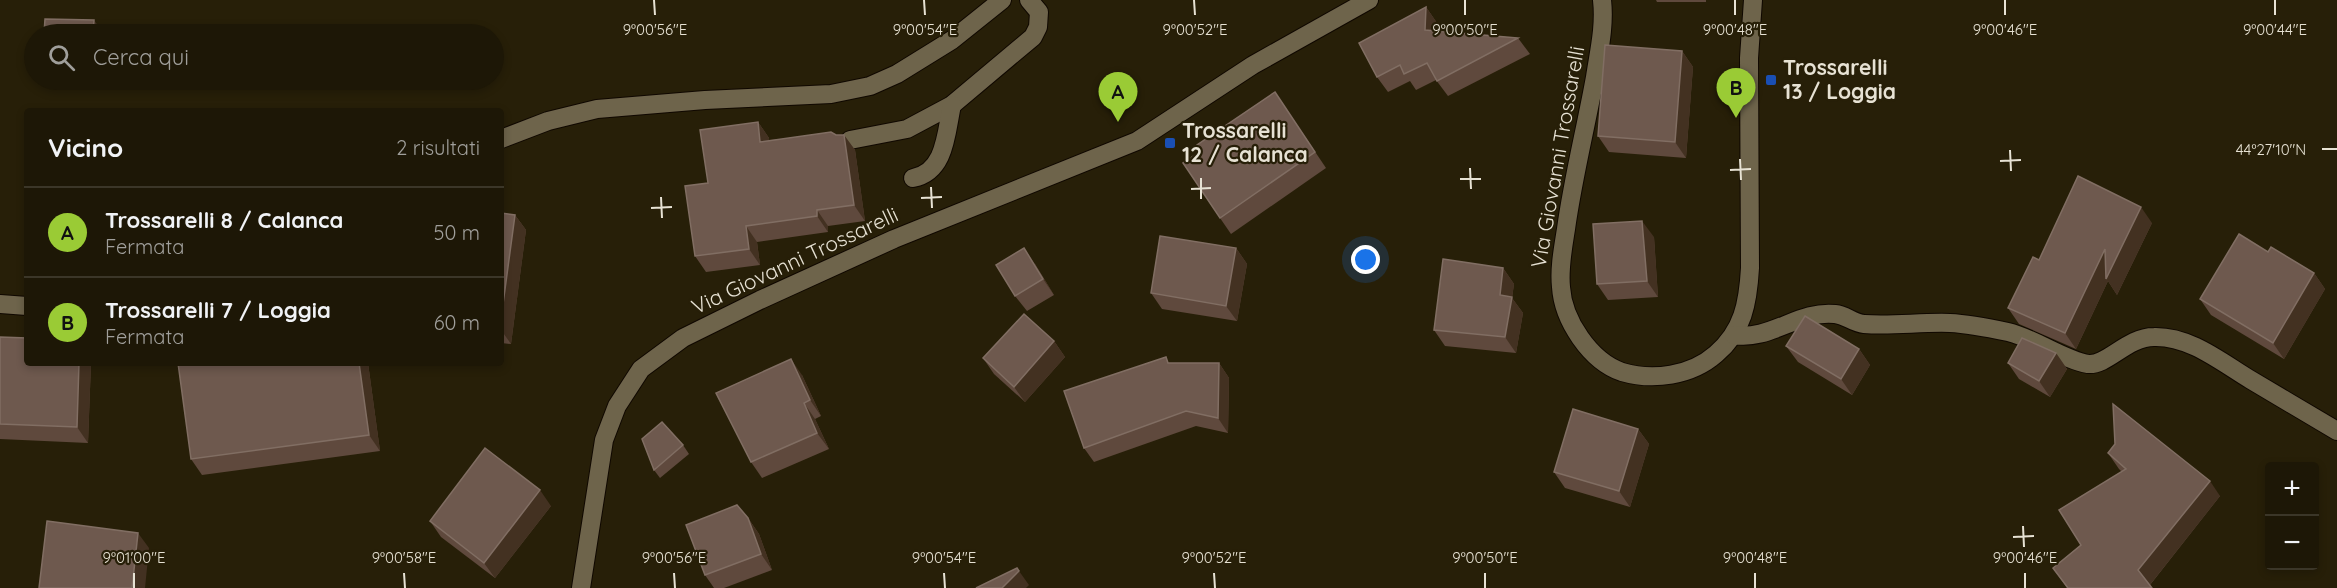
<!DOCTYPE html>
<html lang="it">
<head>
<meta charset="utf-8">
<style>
	:root { --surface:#1d1706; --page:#252010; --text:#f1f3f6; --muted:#a09f9b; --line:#3b3628; --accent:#9acb35 }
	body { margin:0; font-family:Quicksand,sans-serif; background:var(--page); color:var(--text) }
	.controls { position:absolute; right:18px; bottom:18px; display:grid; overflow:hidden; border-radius:6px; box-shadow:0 3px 9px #0003 }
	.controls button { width:54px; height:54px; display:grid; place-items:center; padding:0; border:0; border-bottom:2px solid var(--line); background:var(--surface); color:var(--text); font:30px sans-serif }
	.you { position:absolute; left:1366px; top:260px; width:21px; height:21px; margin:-15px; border:4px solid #fff; border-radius:50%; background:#1a73e8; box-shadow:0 0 0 9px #1a73e833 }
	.badge { display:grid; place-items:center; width:39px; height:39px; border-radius:50%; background:var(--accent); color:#111; font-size:20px; font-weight:700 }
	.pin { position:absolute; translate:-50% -50px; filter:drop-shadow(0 2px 3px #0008) }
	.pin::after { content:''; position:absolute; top:32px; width:21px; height:18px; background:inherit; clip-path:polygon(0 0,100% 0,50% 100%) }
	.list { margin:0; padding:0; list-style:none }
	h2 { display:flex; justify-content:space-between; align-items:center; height:78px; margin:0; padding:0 24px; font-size:26px }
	h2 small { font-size:20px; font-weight:400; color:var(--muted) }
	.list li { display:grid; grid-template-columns:39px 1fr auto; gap:18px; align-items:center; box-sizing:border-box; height:90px; padding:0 24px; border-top:2px solid var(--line) }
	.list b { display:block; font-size:22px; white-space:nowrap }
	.list p { margin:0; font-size:20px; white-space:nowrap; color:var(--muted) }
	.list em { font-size:20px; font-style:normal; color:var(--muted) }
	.icon { flex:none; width:33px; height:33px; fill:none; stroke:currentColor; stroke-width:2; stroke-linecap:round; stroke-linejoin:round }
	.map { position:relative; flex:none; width:2337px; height:588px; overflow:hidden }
	.search { position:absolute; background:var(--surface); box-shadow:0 3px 9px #0003; left:24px; top:24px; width:480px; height:66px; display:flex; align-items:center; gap:15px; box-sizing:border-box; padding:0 21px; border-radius:33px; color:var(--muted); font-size:22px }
	.panel { position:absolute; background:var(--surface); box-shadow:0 3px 9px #0003; left:24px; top:108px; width:480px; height:258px; border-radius:6px }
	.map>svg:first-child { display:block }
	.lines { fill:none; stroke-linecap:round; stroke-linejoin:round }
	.street-casing { stroke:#100800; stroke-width:20 }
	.street { stroke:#6e644b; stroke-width:18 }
	.wall { fill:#5f493d }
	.shaded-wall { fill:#433121 }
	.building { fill:#6e594e; stroke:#816e63; stroke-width:1.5 }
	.ticks { fill:none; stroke:#e7e2d4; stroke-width:2 }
	.transit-dot { fill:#1a4fb4; stroke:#271f08; stroke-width:2 }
	.labels { text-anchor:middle; stroke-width:4.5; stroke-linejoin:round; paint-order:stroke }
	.poi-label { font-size:21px; font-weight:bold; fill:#e7e2d4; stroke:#271f08; text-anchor:start }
	.street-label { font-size:21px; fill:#e7e2d4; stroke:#271f08 }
	.ticks-label { font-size:15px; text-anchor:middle; fill:#e7e2d4; stroke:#271f08; stroke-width:4.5; stroke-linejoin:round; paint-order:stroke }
</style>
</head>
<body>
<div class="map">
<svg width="2337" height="588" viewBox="0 0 2337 588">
	<rect width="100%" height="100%" fill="#271f08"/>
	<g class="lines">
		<defs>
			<g id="street">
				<path d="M1602,0c3,26 -3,51 -7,77 -9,50 -22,101 -29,152 -3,19 -7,39 -5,58 2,33 29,74 61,85 31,9 69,4 94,-18 27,-23 32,-51 34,-86l-1,-210 4,-58"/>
				<polyline points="501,139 548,121 597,109 705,100 831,94 870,86 897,74 952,40 1002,0"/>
				<polyline points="850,140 907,129 952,105 1033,37 1038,27 1039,12 1029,0"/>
				<path d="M913,178c33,-6 33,-46 39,-73"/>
				<polyline points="0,304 27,306"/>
				<path d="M1734,335c36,6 65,-25 101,-21 11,1 18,9 29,10 29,2 57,-2 86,-1 20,1 39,5 58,9 26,6 56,28 80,32 19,2 39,-27 66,-27 36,-1 67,25 97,43 29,17 57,34 86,51"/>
				<polyline points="581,588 604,440 617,406 641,369 683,338 760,300 894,239 1137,141 1253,65 1369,0"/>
			</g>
		</defs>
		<use href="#street" class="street-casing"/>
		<use href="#street" class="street"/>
	</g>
	<g class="wall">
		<polygon points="1656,0 1706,0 1706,2 1657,2"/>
		<polygon points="1426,7 1437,23 1437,31 1518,38 1530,54 1448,96 1436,80 1416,90 1410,81 1388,92 1377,77"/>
		<polygon points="1682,51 1693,67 1686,158 1609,152 1598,136"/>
		<polygon points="55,80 93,80 93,83 57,83"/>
		<polygon points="1275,92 1326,168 1231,234 1220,218 1201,151"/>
		<polygon points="758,122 769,138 769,140 844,135 855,150 865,221 828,226 828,232 757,242 760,265 706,272 695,256 708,183"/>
		<polygon points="501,213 515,215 526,230 511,344 501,343"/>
		<polygon points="2152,223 2117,295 2108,281 2076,349 2019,324 2008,308 2039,260"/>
		<polygon points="1654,237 1658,297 1608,300 1597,284"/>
		<polygon points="1236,248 1247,264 1237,321 1162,309 1151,293"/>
		<polygon points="2268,252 2314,273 2325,289 2284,359 2211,315 2200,299"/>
		<polygon points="1035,264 1054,295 1027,311 1015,296"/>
		<polygon points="1503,268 1514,284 1512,298 1523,313 1516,353 1445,346 1434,330"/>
		<polygon points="0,337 91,363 88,443 0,439"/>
		<polygon points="1054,341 1065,357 1025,402 994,374 983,358"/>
		<polygon points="1786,346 1859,349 1870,365 1852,395 1798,362"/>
		<polygon points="2056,353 2067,369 2050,397 2019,379 2008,363"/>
		<polygon points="368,363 380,451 202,475 191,459"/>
		<polygon points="1170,363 1219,363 1229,378 1228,433 1196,426 1094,462 1084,448"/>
		<polygon points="802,375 821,416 815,419 829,449 762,478 751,462"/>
		<polygon points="1638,429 1649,444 1630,507 1565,488 1554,472"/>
		<polygon points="683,445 689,454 660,478 654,470"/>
		<polygon points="2108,453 2220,496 2150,585 2152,588 2067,588 2053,568 2081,545 2122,472 2119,469"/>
		<polygon points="551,506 495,578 441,537 430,521"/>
		<polygon points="748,518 759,534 772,570 724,588 714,588 705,575"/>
	</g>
	<g class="shaded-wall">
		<polygon points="1426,7 1437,23 1437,46 1425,30"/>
		<polygon points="94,20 104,34 93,34"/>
		<polygon points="1682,51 1693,67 1686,158 1675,142"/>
		<polygon points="758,122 769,138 771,157 760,142"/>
		<polygon points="844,135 855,150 865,221 854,205"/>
		<polygon points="2141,207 2152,223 2117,295 2108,281 2076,349 2065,333 2105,249"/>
		<polygon points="817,210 828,226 828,232 817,216"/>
		<polygon points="515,215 526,230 511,344 501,330 501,319"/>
		<polygon points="1642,221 1654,237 1658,297 1647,281"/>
		<polygon points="746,226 757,242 760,265 749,249"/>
		<polygon points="1024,248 1035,264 1054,295 1043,279"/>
		<polygon points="1236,248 1247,264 1237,321 1226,306"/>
		<polygon points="1503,268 1514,284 1512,298 1523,313 1516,353 1505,337 1500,295"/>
		<polygon points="2314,273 2325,289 2284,359 2273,343"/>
		<polygon points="1054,341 1065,357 1025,402 1014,387"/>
		<polygon points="1859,349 1870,365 1852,395 1841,379"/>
		<polygon points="2056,353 2067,369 2050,397 2039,381"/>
		<polygon points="791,359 802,375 821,416 810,400"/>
		<polygon points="79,363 91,363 88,443 77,427"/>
		<polygon points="359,363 368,363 380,451 369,435"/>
		<polygon points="1219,363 1229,378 1228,433 1218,418"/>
		<polygon points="804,403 815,419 829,449 817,433"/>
		<polygon points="1638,429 1649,444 1630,507 1619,491"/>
		<polygon points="2210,481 2220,496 2149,586 2138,570"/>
		<polygon points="540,490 551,506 495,578 484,563"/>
		<polygon points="748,518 759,534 772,570 761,554"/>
		<polygon points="138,533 149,548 145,588 132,588"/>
		<polygon points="1019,571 1029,585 1026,588 1002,588"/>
	</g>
	<g class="building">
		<polygon points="1426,7 1425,30 1518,38 1437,81 1427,63 1404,74 1400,65 1377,77 1359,43"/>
		<polygon points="45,19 94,20 93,34 44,34"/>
		<polygon points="1605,45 1682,51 1675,142 1598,136"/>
		<polygon points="1275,92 1315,152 1220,218 1183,163 1201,151 1197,145"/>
		<polygon points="758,122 760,142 831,132 836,135 844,135 854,205 817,210 817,216 746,226 749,249 695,256 685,186 708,183 700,130"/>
		<polygon points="2078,176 2141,207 2106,279 2105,249 2065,333 2008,308 2033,257 2039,260"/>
		<polygon points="501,213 515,215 501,319"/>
		<polygon points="1642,221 1647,281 1597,284 1593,224"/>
		<polygon points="2239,234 2268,252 2271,247 2314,273 2273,343 2200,299"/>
		<polygon points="1160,236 1236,248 1226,306 1151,293"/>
		<polygon points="1024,248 1043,279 1015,296 996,265"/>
		<polygon points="1443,259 1503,268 1500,295 1512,297 1505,337 1434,330"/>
		<polygon points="1024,314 1054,341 1014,387 983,358"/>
		<polygon points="1805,316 1859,349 1841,379 1786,346"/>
		<polygon points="0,337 27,338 27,363 79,363 77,427 0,424"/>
		<polygon points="2022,338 2056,353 2039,381 2008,363"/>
		<polygon points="1166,357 1168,363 1219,363 1218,418 1186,411 1084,448 1064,391"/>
		<polygon points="791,359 810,400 804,403 817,433 751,462 716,393"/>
		<polygon points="178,363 359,363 369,435 191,459"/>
		<polygon points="2113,404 2210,481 2138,570 2152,588 2068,588 2053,568 2081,545 2059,510 2126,469 2108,453 2115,444"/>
		<polygon points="1573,409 1638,429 1619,491 1554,472"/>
		<polygon points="662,422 683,445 654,470 642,439"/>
		<polygon points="485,448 540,490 484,563 430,521"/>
		<polygon points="737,505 748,518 761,554 705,575 686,525"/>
		<polygon points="47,521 138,533 132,588 39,588"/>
		<polygon points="1017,568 1019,571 1002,588 976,588"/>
	</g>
	<path class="ticks" d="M654,0l1,15M924,0l1,15M1194,0l1,15M1465,0v15M1735,0v15M2005,0v15M2275,0v15M2322,149h15M2010,150l1,21M1740,159l1,21M2000,161l21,-1M1470,168l1,21M1730,170l21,-1M1201,178v21M1460,179h21M931,187l1,21M1191,189l20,-1M661,197l1,21M921,198l21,-1M651,208l21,-1M2023,526l1,21M2013,537l21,-1M134,573v15M404,573l1,15M674,573l1,15M944,573l1,15M1214,573l1,15M1485,573v15M1755,573v15M2025,573v15"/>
	<g class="transit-dot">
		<rect x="1765" y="74" width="12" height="12" rx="3"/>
		<rect x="1164" y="137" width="12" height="12" rx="3"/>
	</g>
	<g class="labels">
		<g class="poi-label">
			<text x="1783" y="75">Trossarelli<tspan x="1783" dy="24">13 / Loggia</tspan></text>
			<text x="1182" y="138">Trossarelli<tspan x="1182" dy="24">12 / Calanca</tspan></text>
		</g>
		<g class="street-label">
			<text transform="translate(1558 157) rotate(-80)" y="7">Via Giovanni Trossarelli</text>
			<text transform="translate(795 261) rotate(-25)" y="7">Via Giovanni Trossarelli</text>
		</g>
	</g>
	<g class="ticks-label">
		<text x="655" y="35">9°00'56"E</text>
		<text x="925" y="35">9°00'54"E</text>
		<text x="1195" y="35">9°00'52"E</text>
		<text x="1465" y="35">9°00'50"E</text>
		<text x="1735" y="35">9°00'48"E</text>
		<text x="2005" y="35">9°00'46"E</text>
		<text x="2275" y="35">9°00'44"E</text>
		<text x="2271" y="155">44°27'10"N</text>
		<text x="134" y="563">9°01'00"E</text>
		<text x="404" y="563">9°00'58"E</text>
		<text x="674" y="563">9°00'56"E</text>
		<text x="944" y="563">9°00'54"E</text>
		<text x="1214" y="563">9°00'52"E</text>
		<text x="1485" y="563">9°00'50"E</text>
		<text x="1755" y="563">9°00'48"E</text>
		<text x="2025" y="563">9°00'46"E</text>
	</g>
</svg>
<div class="controls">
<button>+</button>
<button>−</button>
</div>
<div class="you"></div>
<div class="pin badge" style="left:1118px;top:122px">A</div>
<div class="pin badge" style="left:1736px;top:118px">B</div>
<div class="search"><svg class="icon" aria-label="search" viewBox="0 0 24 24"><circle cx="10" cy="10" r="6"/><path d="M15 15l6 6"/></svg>Cerca qui</div>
<section class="panel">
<h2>Vicino<small>2 risultati</small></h2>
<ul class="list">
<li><span class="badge">A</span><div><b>Trossarelli 8 / Calanca</b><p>Fermata</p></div><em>50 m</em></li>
<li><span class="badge">B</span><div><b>Trossarelli 7 / Loggia</b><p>Fermata</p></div><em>60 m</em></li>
</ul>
</section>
</div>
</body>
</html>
